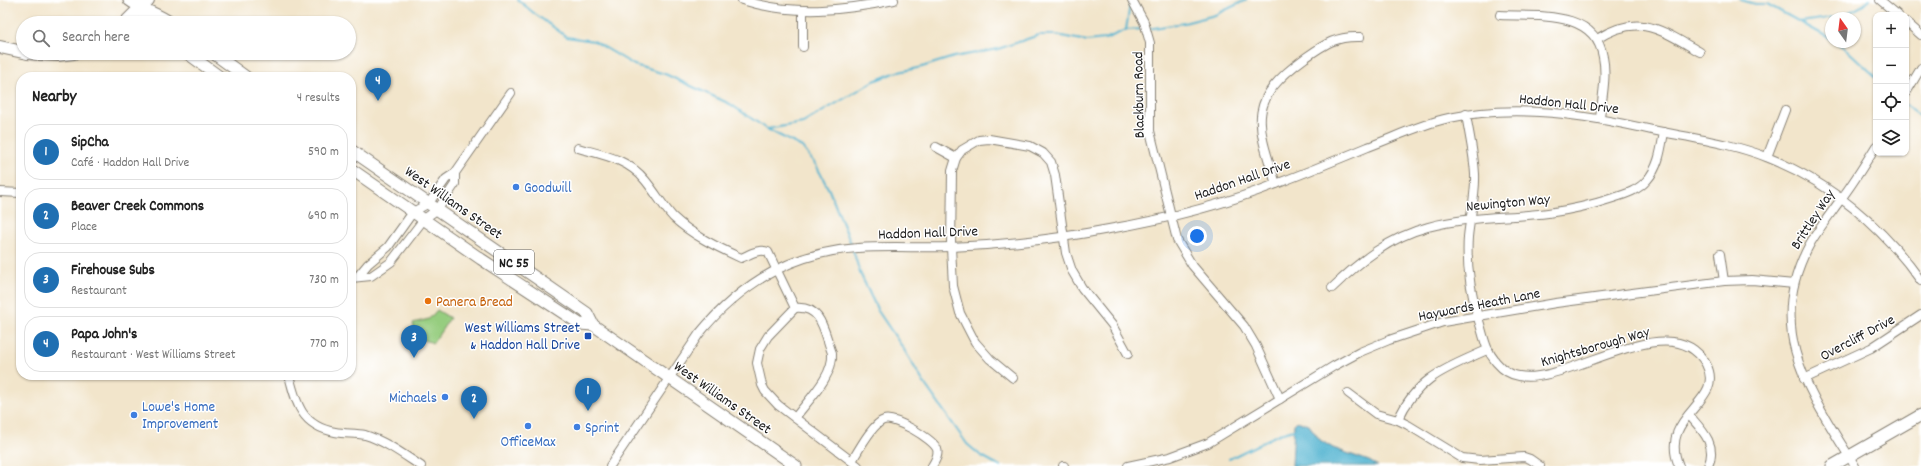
<!DOCTYPE html>
<html lang="en">
<head>
<meta charset="utf-8">
<style>
	:root { --surface:#fff; --page:#f6f6f6; --text:#222; --muted:#767676; --line:#e0e0e0; --accent:#1f6fb2 }
	body { margin:0; font-family:Dekko,sans-serif; background:var(--page); color:var(--text) }
	.controls { position:absolute; right:12px; top:12px; display:grid; overflow:hidden; border-radius:8px; box-shadow:0 1px 3px #0004 }
	.controls button { width:36px; height:36px; display:grid; place-items:center; padding:0; border:0; border-bottom:1px solid var(--line); background:var(--surface); color:var(--text); font:20px sans-serif }
	.compass { position:absolute; left:1825px; top:12px; width:36px; height:36px; border-radius:50%; background:var(--surface); box-shadow:0 1px 3px #0004; rotate:346deg }
	.you { position:absolute; left:1197px; top:236px; width:14px; height:14px; margin:-10px; border:3px solid #fff; border-radius:50%; background:#1a73e8; box-shadow:0 0 0 6px #1a73e833 }
	.badge { display:grid; place-items:center; width:26px; height:26px; border-radius:50%; background:var(--accent); color:#fff; font-size:13px; font-weight:700 }
	.pin { position:absolute; translate:-50% -33px; filter:drop-shadow(0 1px 2px #0008) }
	.pin::after { content:''; position:absolute; top:21px; width:14px; height:12px; background:inherit; clip-path:polygon(0 0,100% 0,50% 100%) }
	.list { margin:0; padding:0; list-style:none }
	h2 { display:flex; justify-content:space-between; align-items:center; height:52px; margin:0; padding:0 16px; font-size:17px }
	h2 small { font-size:13px; font-weight:400; color:var(--muted) }
	.list li { display:grid; grid-template-columns:26px 1fr auto; gap:12px; align-items:center; box-sizing:border-box; height:56px; margin:0 8px 8px; padding:0 8px; border:1px solid var(--line); border-radius:16px }
	.list b { display:block; font-size:15px; white-space:nowrap }
	.list p { margin:0; font-size:13px; white-space:nowrap; color:var(--muted) }
	.list em { font-size:13px; font-style:normal; color:var(--muted) }
	.icon { flex:none; width:22px; height:22px; fill:none; stroke:currentColor; stroke-width:2; stroke-linecap:round; stroke-linejoin:round }
	.map { position:relative; flex:none; width:1921px; height:466px; overflow:hidden }
	.search { position:absolute; background:var(--surface); box-shadow:0 1px 3px #0004; left:16px; top:16px; width:340px; height:44px; display:flex; align-items:center; gap:10px; box-sizing:border-box; padding:0 14px; border-radius:22px; color:var(--muted); font-size:15px }
	.panel { position:absolute; background:var(--surface); box-shadow:0 1px 3px #0004; left:16px; top:72px; width:340px; height:308px; border-radius:16px }
	.map>svg:first-child { display:block }
	.green { fill:#96cd7f; stroke:#59744e }
	.water { fill:#51b3d0; stroke:#366876 }
	.lines { fill:none; stroke-linecap:round; stroke-linejoin:round }
	.stream { stroke:#51b3d0; stroke-width:2 }
	.minor-casing { stroke:#878074; stroke-width:10 }
	.major-casing { stroke:#878074; stroke-width:13 }
	.highway-casing { stroke:#878074; stroke-width:14 }
	.minor { stroke:#fff; stroke-width:8 }
	.major { stroke:#fff; stroke-width:11 }
	.highway { stroke:#fff; stroke-width:12 }
	.shop-dot { fill:#3f7fe0; stroke:#fff; stroke-width:1.5 }
	.food-dot { fill:#e8710a; stroke:#fff; stroke-width:1.5 }
	.transit-dot { fill:#1a4fb4; stroke:#fff; stroke-width:1.5 }
	.labels { text-anchor:middle; stroke-width:3; stroke-linejoin:round; paint-order:stroke }
	.shield { fill:#fff; stroke:#606060; stroke-width:1 }
	.shield-label { font-size:14px; font-weight:bold; fill:#1c1c1c }
	.street-label { font-size:15px; fill:#1c1c1c; stroke:#fff }
	.shop-label { font-size:15px; fill:#366cbe; stroke:#fff; text-anchor:start }
	.food-label { font-size:15px; fill:#c56008; stroke:#fff; text-anchor:start }
	.transit-label { font-size:15px; fill:#164399; stroke:#fff; text-anchor:end }
</style>
</head>
<body>
<div class="map">
<svg width="1921" height="466" viewBox="0 0 1921 466">
	<rect width="100%" height="100%" fill="#fff"/>
	<filter id="ink" filterUnits="userSpaceOnUse"><feTurbulence type="fractalNoise" baseFrequency=".025" numOctaves="2"/><feDisplacementMap in="SourceGraphic" scale="8" xChannelSelector="R" yChannelSelector="G"/><feConvolveMatrix kernelMatrix="1 2 1 2 8 2 1 2 1" color-interpolation-filters="sRGB"/></filter>
	<filter id="wash" filterUnits="userSpaceOnUse"><feTurbulence type="fractalNoise" baseFrequency=".012" numOctaves="4" result="noise"/><feDisplacementMap in="SourceGraphic" scale="16" xChannelSelector="R" yChannelSelector="G"/><feGaussianBlur stdDeviation="0.9" result="paint"/><feColorMatrix in="noise" values="0 0 0 0 0 0 0 0 0 0 0 0 0 0 0 0 0 1.4 0 .05"/><feComposite in="paint" operator="in"/></filter>
	<g filter="url(#wash)">
		<rect width="100%" height="100%" fill="#f2e5cb"/>
		<polygon class="green" points="437,310 450,318 433,343 416,337 413,323 429,319"/>
		<polygon class="water" points="1297,421 1309,425 1320,440 1333,448 1369,461 1378,466 1292,466 1294,424"/>
		<g class="lines">
			<g class="stream">
				<polyline points="518,0 535,14 567,37 594,41 634,65 665,74 730,104 767,129 802,147 816,165 829,190 852,246"/>
				<polyline points="1740,0 1755,4 1767,4 1831,39"/>
				<path d="M1799,22c25,-3 51,-5 71,-22"/>
				<polyline points="1148,29 1184,23 1215,15 1246,0"/>
				<polyline points="1126,30 1130,4"/>
				<polyline points="1836,42 1847,50 1876,77"/>
				<polyline points="1906,105 1921,117"/>
				<polyline points="767,129 803,123 874,81 894,73 922,67 954,57 998,49 1039,35 1056,35 1087,41 1105,39 1126,30 1144,29"/>
				<polyline points="853,250 860,273 878,311 903,348 924,383 967,444 980,455 1000,466"/>
				<polyline points="1229,459 1279,434 1294,430 1295,432"/>
			</g>
		</g>
	</g>
	<g filter="url(#ink)">
		<g class="lines">
			<defs>
				<g id="minor">
					<path d="M742,0c51,16 101,11 152,0"/>
					<polyline points="1132,0 1144,22 1150,43 1150,131 1177,240 1192,265 1244,326 1256,346 1280,399"/>
					<polyline points="1880,0 1898,15"/>
					<path d="M1500,15c36,2 95,-6 103,42 4,19 -1,41 -3,61"/>
					<polyline points="1906,22 1921,35"/>
					<path d="M1597,39c42,-27 64,-9 103,13"/>
					<polyline points="803,47 803,11"/>
					<polyline points="1906,93 1921,68"/>
					<path d="M1466,114c3,20 8,40 9,60 1,22 -5,42 -7,63 -2,29 3,57 11,84 5,16 6,28 17,41 6,7 14,13 23,14 48,10 154,-73 187,-12 21,39 -49,50 -27,102"/>
					<polyline points="936,147 956,158"/>
					<path d="M578,148c25,7 50,11 67,32 10,12 18,26 28,37 19,18 44,30 68,41 8,-3 18,-10 27,-6l27,56 -27,28 -8,13 -3,14 5,22 3,6 13,14 80,61"/>
					<polyline points="1767,157 1785,110"/>
					<path d="M1276,184c-20,-62 -29,-84 29,-126 20,-14 31,-22 55,-21"/>
					<polyline points="0,192 21,193"/>
					<polyline points="1720,254 1724,281"/>
					<polyline points="358,276 368,264 388,247 413,212 429,203 446,179 455,173 511,93"/>
					<polyline points="351,278 371,276 391,262 424,219 438,209 455,184 455,173"/>
					<path d="M1332,288c28,-27 58,-51 96,-61 39,-11 80,-9 120,-14 22,-3 44,-8 65,-15 13,-4 26,-8 34,-18 12,-13 14,-31 17,-48"/>
					<path d="M289,375c7,29 13,51 46,57 10,2 20,1 30,3 20,6 39,20 56,31"/>
					<polyline points="1013,378 990,359 975,342 960,313 953,286 951,247 952,171 956,158 962,150 979,140 989,139 1030,146 1043,153 1051,162 1055,175 1066,253 1072,271 1082,288 1112,325 1128,354"/>
					<polyline points="1804,379 1871,348 1921,315"/>
					<polyline points="1348,393 1376,414 1398,420 1408,425 1462,458 1480,460 1524,457 1530,459 1540,466"/>
					<path d="M1689,415c13,15 29,30 19,51"/>
					<path d="M795,418c13,-18 39,-42 37,-65 -8,-21 -10,-48 -37,-45"/>
					<path d="M1398,420c19,-43 49,-52 89,-70"/>
					<path d="M852,461c6,-10 21,-38 32,-41 10,-4 49,19 53,29 2,6 -2,12 -5,17"/>
					<path d="M610,466l89,-132c41,-50 93,-82 159,-86 30,-2 62,0 93,-1 53,-2 106,-8 158,-18 58,-10 117,-25 172,-47 29,-11 58,-23 87,-35 27,-10 53,-23 81,-29 68,-15 137,-3 203,12 39,8 80,13 117,28 62,25 114,69 152,123"/>
					<polyline points="1063,466 1064,466"/>
					<polyline points="1128,466 1170,457 1208,443 1334,366 1360,352 1389,340 1443,322 1556,303 1724,281 1752,280 1794,284"/>
					<path d="M1855,466c-45,-73 -93,-137 -44,-224 9,-15 20,-29 30,-43 13,-17 24,-35 35,-53"/>
				</g>
				<g id="major">
					<path d="M129,0c13,10 28,13 42,23"/>
					<polyline points="139,8 148,23"/>
					<polyline points="187,53 220,77"/>
					<polyline points="213,53 246,77"/>
					<polyline points="351,150 587,313 593,325"/>
					<polyline points="351,169 481,259 580,324 593,325 796,466"/>
					<polyline points="1832,466 1921,415"/>
				</g>
				<g id="highway">
					<polyline points="125,23 148,0"/>
					<polyline points="0,47 23,52"/>
					<polyline points="27,53 58,55 74,53"/>
				</g>
			</defs>
			<use href="#minor" class="minor-casing"/>
			<use href="#major" class="major-casing"/>
			<use href="#highway" class="highway-casing"/>
			<use href="#minor" class="minor"/>
			<use href="#major" class="major"/>
			<use href="#highway" class="highway"/>
		</g>
	</g>
	<g class="shop-dot">
		<circle cx="516" cy="187" r="4"/>
		<circle cx="445" cy="397" r="4"/>
		<circle cx="134" cy="415" r="4"/>
		<circle cx="528" cy="426" r="4"/>
		<circle cx="577" cy="427" r="4"/>
	</g>
	<circle class="food-dot" cx="428" cy="301" r="4"/>
	<rect class="transit-dot" x="584" y="332" width="8" height="8" rx="2"/>
	<g class="labels">
		<rect class="shield" x="494" y="250" width="40" height="24" rx="3"/>
		<g class="shield-label">
			<text x="514" y="267">NC 55</text>
		</g>
		<g class="street-label">
			<text transform="translate(1138 95) rotate(-91)" y="5">Blackburn Road</text>
			<text transform="translate(1569 103) rotate(6)" y="5">Haddon Hall Drive</text>
			<text transform="translate(1242 179) rotate(-19)" y="5">Haddon Hall Drive</text>
			<text transform="translate(454 202) rotate(35)" y="5">West Williams Street</text>
			<text transform="translate(1508 202) rotate(-5)" y="5">Newington Way</text>
			<text transform="translate(1812 219) rotate(-57)" y="5">Brittley Way</text>
			<text transform="translate(928 232) rotate(-2)" y="5">Haddon Hall Drive</text>
			<text transform="translate(1479 304) rotate(-11)" y="5">Haywards Heath Lane</text>
			<text transform="translate(1857 337) rotate(-28)" y="5">Overcliff Drive</text>
			<text transform="translate(1595 346) rotate(-16)" y="5">Knightsborough Way</text>
			<text transform="translate(723 397) rotate(35)" y="5">West Williams Street</text>
		</g>
		<g class="shop-label">
			<text x="524" y="192">Goodwill</text>
			<text x="437" y="402" text-anchor="end">Michaels</text>
			<text x="142" y="411">Lowe's Home<tspan x="142" dy="17">Improvement</tspan></text>
			<text x="585" y="432">Sprint</text>
			<text x="528" y="446" text-anchor="middle">OfficeMax</text>
		</g>
		<g class="food-label">
			<text x="436" y="306">Panera Bread</text>
		</g>
		<g class="transit-label">
			<text x="580" y="332">West Williams Street<tspan x="580" dy="17">&amp; Haddon Hall Drive</tspan></text>
		</g>
	</g>
</svg>
<div class="controls">
<button>+</button>
<button>−</button>
<button><svg class="icon" aria-label="locate" viewBox="0 0 24 24"><circle cx="12" cy="12" r="6"/><path d="M12 2v4M12 18v4M2 12h4M18 12h4"/></svg></button>
<button><svg class="icon" aria-label="layers" viewBox="0 0 24 24"><path d="M12 4l9 5-9 5-9-5zM3 14l9 5 9-5"/></svg></button>
</div>
<svg class="compass" viewBox="-18 -18 36 36"><path d="M0-13l5 13h-10z" fill="#e53935"/><path d="M0 13l5-13h-10z" fill="#767676"/></svg>
<div class="you"></div>
<div class="pin badge" style="left:588px;top:411px">1</div>
<div class="pin badge" style="left:474px;top:419px">2</div>
<div class="pin badge" style="left:414px;top:358px">3</div>
<div class="pin badge" style="left:378px;top:101px">4</div>
<div class="search"><svg class="icon" aria-label="search" viewBox="0 0 24 24"><circle cx="10" cy="10" r="6"/><path d="M15 15l6 6"/></svg>Search here</div>
<section class="panel">
<h2>Nearby<small>4 results</small></h2>
<ul class="list">
<li><span class="badge">1</span><div><b>SipCha</b><p>Café · Haddon Hall Drive</p></div><em>590 m</em></li>
<li><span class="badge">2</span><div><b>Beaver Creek Commons</b><p>Place</p></div><em>690 m</em></li>
<li><span class="badge">3</span><div><b>Firehouse Subs</b><p>Restaurant</p></div><em>730 m</em></li>
<li><span class="badge">4</span><div><b>Papa John's</b><p>Restaurant · West Williams Street</p></div><em>770 m</em></li>
</ul>
</section>
</div>
</body>
</html>
